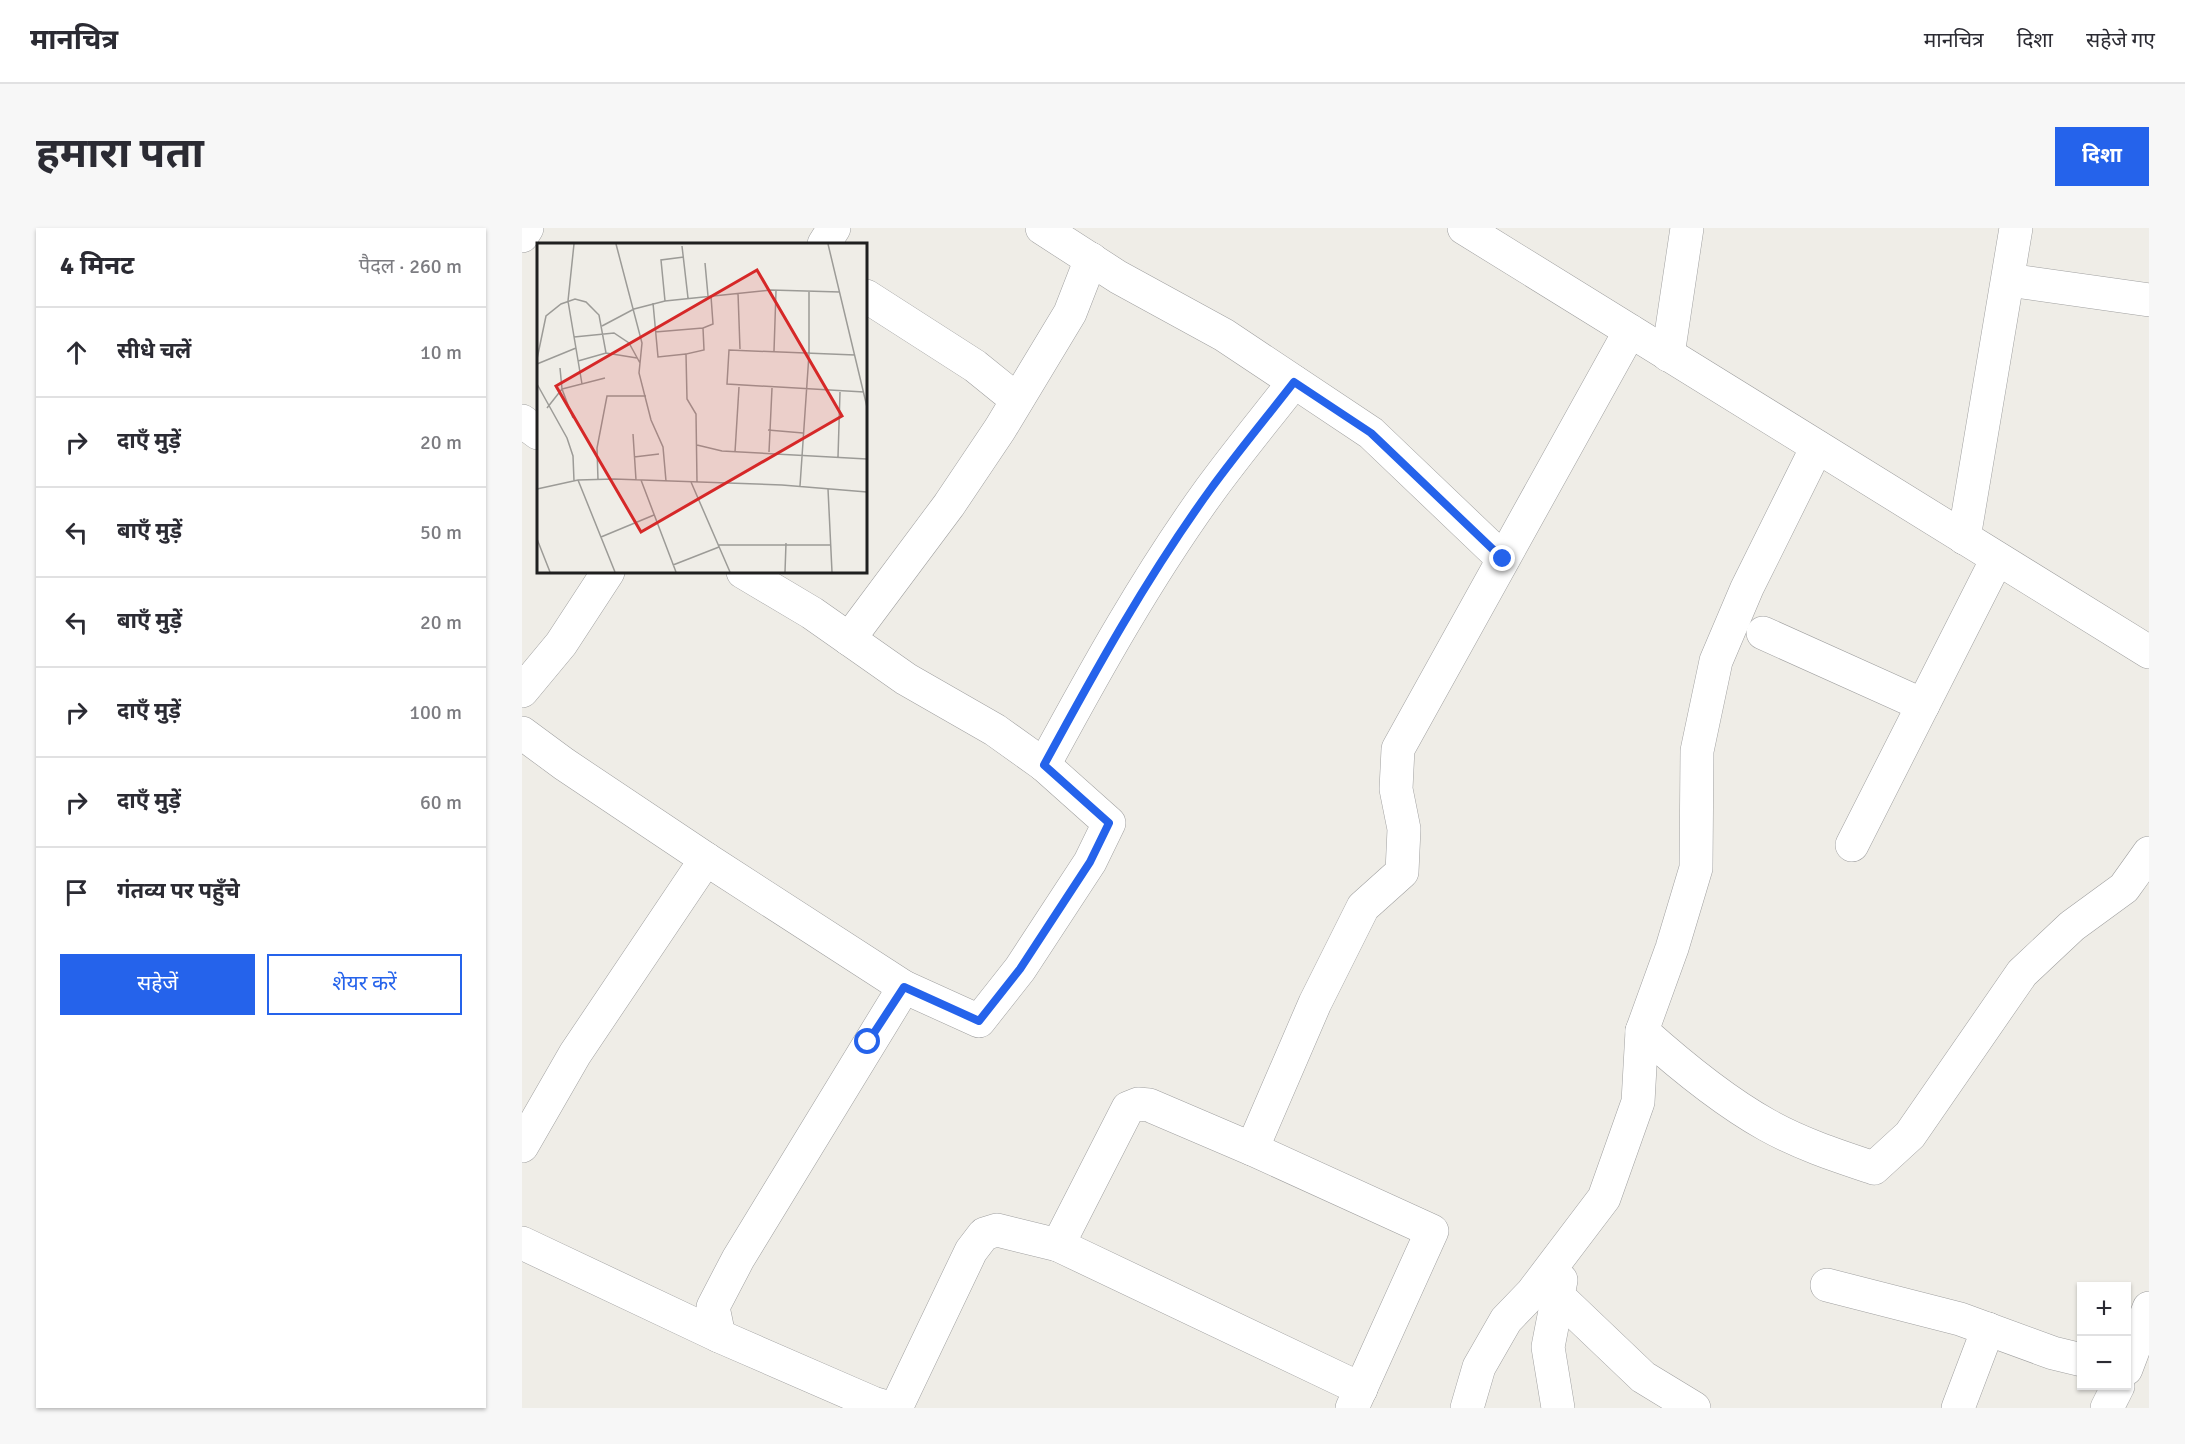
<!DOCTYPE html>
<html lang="hi">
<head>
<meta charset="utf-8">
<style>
	:root { --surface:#fff; --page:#f7f7f7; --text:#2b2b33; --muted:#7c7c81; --line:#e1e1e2; --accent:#2563eb }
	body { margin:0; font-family:Signika,"Noto Sans Devanagari",sans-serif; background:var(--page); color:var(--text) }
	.controls { position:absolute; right:18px; bottom:18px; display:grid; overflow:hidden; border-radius:0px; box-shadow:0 2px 4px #0004 }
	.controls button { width:54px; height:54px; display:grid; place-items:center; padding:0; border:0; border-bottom:2px solid var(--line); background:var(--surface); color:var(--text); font:30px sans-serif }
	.stop { position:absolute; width:18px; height:18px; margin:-14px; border:4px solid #2563eb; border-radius:50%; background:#fff }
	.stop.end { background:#2563eb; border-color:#fff; box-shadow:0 2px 6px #0008 }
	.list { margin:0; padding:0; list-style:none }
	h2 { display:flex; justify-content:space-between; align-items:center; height:78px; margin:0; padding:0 24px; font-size:26px }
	h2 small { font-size:20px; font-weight:400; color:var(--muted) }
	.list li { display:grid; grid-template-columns:39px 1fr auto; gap:18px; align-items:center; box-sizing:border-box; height:90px; padding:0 24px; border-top:2px solid var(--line) }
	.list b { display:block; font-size:22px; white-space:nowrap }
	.list em { font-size:20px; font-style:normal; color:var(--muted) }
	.actions { display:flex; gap:12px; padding:18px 24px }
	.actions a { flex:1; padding:14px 0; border:2px solid var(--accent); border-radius:0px; text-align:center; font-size:21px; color:var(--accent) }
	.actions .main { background:var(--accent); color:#fff }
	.icon { flex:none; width:33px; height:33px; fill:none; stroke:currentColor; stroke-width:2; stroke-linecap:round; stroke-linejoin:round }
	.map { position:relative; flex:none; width:1627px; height:1180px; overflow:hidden; border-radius:0px }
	header { display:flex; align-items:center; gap:36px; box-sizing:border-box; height:84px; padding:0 30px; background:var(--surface); border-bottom:2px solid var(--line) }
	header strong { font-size:28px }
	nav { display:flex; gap:33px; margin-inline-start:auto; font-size:21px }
	.intro { display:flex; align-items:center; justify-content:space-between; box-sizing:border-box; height:144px; padding:0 36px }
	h1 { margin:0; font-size:42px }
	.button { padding:15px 27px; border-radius:0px; background:var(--accent); color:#fff; font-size:21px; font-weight:700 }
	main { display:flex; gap:36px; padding:0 36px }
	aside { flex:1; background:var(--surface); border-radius:0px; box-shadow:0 2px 4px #0004 }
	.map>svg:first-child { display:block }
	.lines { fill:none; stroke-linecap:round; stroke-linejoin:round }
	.minor-casing { stroke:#a0a0a0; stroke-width:34 }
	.minor { stroke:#fff; stroke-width:33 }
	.route { stroke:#2563eb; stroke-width:8 }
	.inset-road { fill:none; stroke:#9c9b97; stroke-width:1.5 }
	.view { fill:#d62828; fill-opacity:0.15; stroke:#d62828; stroke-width:3 }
	.inset-edge { fill:none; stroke:#1f1f1f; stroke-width:3 }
</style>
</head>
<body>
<header>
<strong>मानचित्र</strong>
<nav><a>मानचित्र</a><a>दिशा</a><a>सहेजे गए</a></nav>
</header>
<div class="intro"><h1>हमारा पता</h1><a class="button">दिशा</a></div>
<main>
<aside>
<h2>4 मिनट<small>पैदल · 260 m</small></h2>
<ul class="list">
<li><svg class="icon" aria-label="ahead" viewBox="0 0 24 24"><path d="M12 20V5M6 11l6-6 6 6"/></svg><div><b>सीधे चलें</b></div><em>10 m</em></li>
<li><svg class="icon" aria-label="right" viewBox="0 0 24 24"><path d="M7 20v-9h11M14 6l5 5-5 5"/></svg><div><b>दाएँ मुड़ें</b></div><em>20 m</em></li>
<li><svg class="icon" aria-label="left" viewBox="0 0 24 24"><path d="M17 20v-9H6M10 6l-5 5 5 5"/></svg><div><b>बाएँ मुड़ें</b></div><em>50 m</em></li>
<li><svg class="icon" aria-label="left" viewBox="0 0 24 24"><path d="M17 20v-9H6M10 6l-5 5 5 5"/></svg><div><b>बाएँ मुड़ें</b></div><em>20 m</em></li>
<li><svg class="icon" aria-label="right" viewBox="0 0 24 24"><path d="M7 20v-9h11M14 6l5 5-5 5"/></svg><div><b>दाएँ मुड़ें</b></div><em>100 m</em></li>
<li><svg class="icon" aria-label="right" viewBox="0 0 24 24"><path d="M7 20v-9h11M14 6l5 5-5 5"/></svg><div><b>दाएँ मुड़ें</b></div><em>60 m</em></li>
<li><svg class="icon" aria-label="arrive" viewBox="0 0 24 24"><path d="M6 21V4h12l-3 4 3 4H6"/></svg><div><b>गंतव्य पर पहुँचे</b></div></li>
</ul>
<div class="actions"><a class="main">सहेजें</a><a>शेयर करें</a></div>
</aside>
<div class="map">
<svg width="1627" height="1180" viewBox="0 0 1627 1180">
	<rect width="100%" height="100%" fill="#efede7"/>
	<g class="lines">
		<defs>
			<g id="minor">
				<polyline points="520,0 596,49 702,107 849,205 981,331"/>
				<polyline points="942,0 1627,424"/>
				<polyline points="0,8 5,0"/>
				<polyline points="302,16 312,0"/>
				<polyline points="1486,52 1627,72"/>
				<polyline points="344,68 453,138 495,172"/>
				<polyline points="1146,127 1165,0"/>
				<polyline points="0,193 16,205"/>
				<polyline points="1442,310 1494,0"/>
				<polyline points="1241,405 1401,477"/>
				<polyline points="327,411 427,277 478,201 548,85 569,31"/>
				<polyline points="0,463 39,416 86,344"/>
				<polyline points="0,505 42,536 184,631 382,759 457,793 498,741 568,634 587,595 522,537 473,502 384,451 290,385 221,344"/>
				<path d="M522,537c51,-94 103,-188 166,-275 27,-37 56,-72 84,-108"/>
				<polyline points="1330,617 1475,331"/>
				<path d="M1120,803c38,34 80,69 125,94 34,19 71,31 107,43l36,-33 112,-162 50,-47 52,-38 25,-35"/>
				<polyline points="0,918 53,826 184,631"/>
				<polyline points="730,921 910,1003 830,1180"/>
				<polyline points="0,1015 197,1108 351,1175 368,1180"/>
				<polyline points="536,1017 839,1161"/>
				<polyline points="1305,1057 1438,1091 1531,1125 1560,1132"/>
				<polyline points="1036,1068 1121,1149 1172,1180"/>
				<polyline points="197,1108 191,1079 216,1031 382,759"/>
				<polyline points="1604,1141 1627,1080"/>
				<polyline points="374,1180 449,1023 462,1006 475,1002 536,1017 606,880 616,876 627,877 730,921 793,775 841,679 880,644 882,601 874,561 876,521 1108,103"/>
				<polyline points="945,1180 957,1139 984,1092 1010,1065 1082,970 1116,874 1120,803 1150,720 1174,640 1175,523 1194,433 1225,360 1295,219"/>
				<polyline points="1036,1180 1026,1119 1039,1052"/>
				<polyline points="1436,1180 1466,1101"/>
				<polyline points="1585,1180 1596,1158"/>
			</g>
		</defs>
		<use href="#minor" class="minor-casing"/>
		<use href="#minor" class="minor"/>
	</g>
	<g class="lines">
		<path class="route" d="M346,814l36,-55 75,34 41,-52 70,-107 19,-39 -65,-58c51,-94 103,-188 166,-275 27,-37 56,-72 84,-108l77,51 132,126"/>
	</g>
	<g transform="translate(15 15)">
		<rect width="330" height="330" fill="#efede7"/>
		<path class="inset-road" d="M37,1l-6,57 14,83M79,1l26,99 -3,30 12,47 12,27 3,34M291,1l39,163M145,3l6,52M168,20l3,33M201,50l2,56M128,58l-4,-41 23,-3M116,60l5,54 28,-3M65,83l32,-17 31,-8 106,-11 69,2M118,89l48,-4M37,94l40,-4 15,10 11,20M237,108l2,-60M318,112l-126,-5 -2,34 137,8M0,116l9,-43 15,-12 14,-5 11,3 13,13 7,38M41,118l28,-8 31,5M0,121l39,-16M0,141l30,54 6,18 1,25M10,165l15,-19 -2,-21M36,175l-11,-29 43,-11M231,187l35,3M96,191l3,46M160,202l25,6 145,8M198,209l4,-65M232,209l3,-64M97,214l25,-3M301,214l2,-65M41,237l37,92M61,237l-1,-32 10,-52h39M104,237l35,92M154,239l39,90M160,239l-1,-68 -9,-15 -1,-45 18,-4 -1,-22 10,-4 -2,-28M263,243l9,-132v-62M0,246l41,-9 36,-1 168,6 85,7M291,246l4,83M330,247v19M64,294l53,-22M0,296l13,33M181,302h113M136,322l46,-18M248,329l1,-29"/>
		<path class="view" d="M220,27l85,146 -201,116 -85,-146z"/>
		<rect width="330" height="330" class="inset-edge"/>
	</g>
</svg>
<div class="controls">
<button>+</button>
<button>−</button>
</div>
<div class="stop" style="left:346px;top:814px"></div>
<div class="stop end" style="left:981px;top:331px"></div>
</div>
</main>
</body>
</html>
